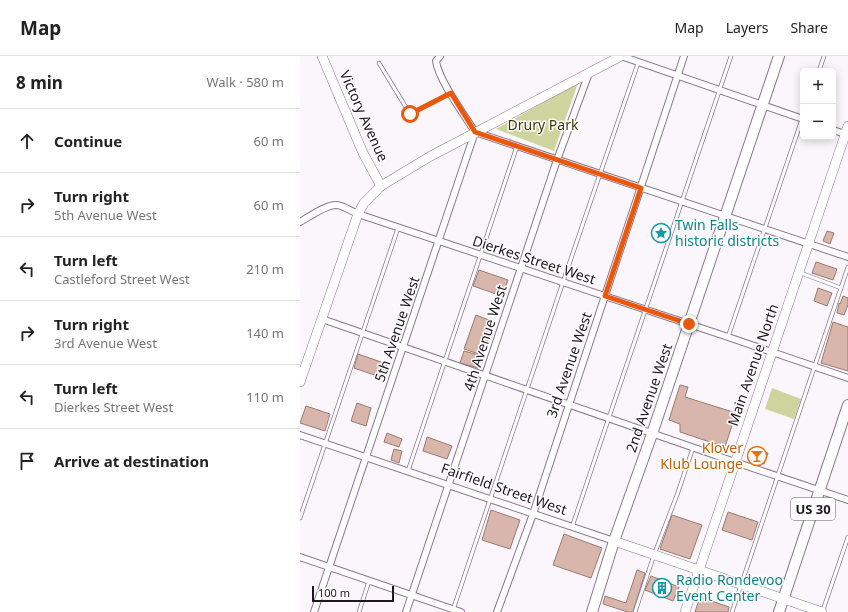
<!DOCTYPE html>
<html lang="en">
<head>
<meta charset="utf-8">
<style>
	:root { --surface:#fff; --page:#f6f6f6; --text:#222; --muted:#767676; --line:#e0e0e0 }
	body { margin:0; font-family:"Noto Sans",sans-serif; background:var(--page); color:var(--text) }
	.controls { position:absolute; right:12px; top:12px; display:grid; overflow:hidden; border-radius:6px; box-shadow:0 2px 10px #0003 }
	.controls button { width:36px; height:36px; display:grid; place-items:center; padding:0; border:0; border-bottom:1px solid var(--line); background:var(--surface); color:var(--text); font:20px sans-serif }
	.scale { position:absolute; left:12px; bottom:10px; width:82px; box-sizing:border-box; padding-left:4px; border:2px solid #1e1620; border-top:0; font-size:11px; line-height:14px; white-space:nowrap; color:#1e1620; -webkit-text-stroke:3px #fff; paint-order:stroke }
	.stop { position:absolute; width:12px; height:12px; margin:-9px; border:3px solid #ea580c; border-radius:50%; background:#fff }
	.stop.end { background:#ea580c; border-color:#fff; box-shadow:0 1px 4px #0008 }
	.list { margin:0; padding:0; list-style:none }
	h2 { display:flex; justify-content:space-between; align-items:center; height:52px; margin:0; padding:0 16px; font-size:17px }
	h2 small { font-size:13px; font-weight:400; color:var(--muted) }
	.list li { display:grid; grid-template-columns:26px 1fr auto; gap:12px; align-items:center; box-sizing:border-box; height:64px; padding:0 16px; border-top:1px solid var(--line) }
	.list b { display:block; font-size:15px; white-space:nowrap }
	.list p { margin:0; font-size:13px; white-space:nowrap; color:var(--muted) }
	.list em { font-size:13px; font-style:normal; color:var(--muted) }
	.icon { flex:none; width:22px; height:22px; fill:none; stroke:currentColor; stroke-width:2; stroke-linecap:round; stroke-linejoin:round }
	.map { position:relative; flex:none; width:548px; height:556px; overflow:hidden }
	header { display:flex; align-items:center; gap:24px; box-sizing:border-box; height:56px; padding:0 20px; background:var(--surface); border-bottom:1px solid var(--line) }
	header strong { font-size:19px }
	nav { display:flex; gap:22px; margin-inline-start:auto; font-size:14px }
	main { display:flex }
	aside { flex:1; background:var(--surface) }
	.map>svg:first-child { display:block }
	.green { fill:#ced49d }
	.building { fill:#d9b6ab; stroke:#9b7a70 }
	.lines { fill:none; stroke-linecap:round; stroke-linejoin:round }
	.lane-casing { stroke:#8b7891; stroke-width:4.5 }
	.street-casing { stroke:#8b7891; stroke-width:8 }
	.secondary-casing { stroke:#8b7891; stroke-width:10 }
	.primary-casing { stroke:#8b7891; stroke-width:12 }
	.lane { stroke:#fff; stroke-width:3 }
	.street { stroke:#fff; stroke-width:6 }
	.secondary { stroke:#fff; stroke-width:9 }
	.primary { stroke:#fff; stroke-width:10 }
	.route { stroke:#ea580c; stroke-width:5 }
	.labels { text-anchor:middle; stroke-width:3; stroke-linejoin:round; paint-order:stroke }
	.shield { fill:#fff; stroke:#625c63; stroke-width:1 }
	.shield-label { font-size:13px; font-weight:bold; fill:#1e1620 }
	.street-label { font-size:14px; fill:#1e1620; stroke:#fff }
	.park-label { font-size:14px; fill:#373a07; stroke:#fff }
	.culture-label { font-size:14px; fill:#0d838f; stroke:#fff; text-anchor:start }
	.food-label { font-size:14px; fill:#c56008; stroke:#fff; text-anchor:end }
</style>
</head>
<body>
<header>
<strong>Map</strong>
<nav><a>Map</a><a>Layers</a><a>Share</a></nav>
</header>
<main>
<aside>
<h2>8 min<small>Walk · 580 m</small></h2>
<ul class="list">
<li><svg class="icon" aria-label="ahead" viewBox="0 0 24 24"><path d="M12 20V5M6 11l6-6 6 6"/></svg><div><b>Continue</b></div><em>60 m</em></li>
<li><svg class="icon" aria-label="right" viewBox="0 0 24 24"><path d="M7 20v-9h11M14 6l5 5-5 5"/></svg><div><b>Turn right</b><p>5th Avenue West</p></div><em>60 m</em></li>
<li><svg class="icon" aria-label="left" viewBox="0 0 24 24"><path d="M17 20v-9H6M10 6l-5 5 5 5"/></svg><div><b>Turn left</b><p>Castleford Street West</p></div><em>210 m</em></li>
<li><svg class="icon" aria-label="right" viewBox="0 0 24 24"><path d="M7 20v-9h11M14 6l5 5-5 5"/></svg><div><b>Turn right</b><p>3rd Avenue West</p></div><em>140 m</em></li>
<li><svg class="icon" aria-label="left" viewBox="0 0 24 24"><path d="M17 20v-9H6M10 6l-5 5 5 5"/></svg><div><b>Turn left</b><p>Dierkes Street West</p></div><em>110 m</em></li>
<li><svg class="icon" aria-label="arrive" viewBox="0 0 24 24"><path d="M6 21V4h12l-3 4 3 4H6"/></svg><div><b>Arrive at destination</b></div></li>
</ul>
</aside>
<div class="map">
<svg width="548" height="556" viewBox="0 0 548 556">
	<rect width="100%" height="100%" fill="#faf6fb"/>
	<g class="green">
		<polygon points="278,27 254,95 196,73"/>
		<polygon points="472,332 501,343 494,363 465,353"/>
	</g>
	<g class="building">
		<polygon points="527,175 534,177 530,188 523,185"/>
		<polygon points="516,206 537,213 533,224 512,217"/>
		<polygon points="179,214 208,224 202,240 173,230"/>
		<polygon points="518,232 532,237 527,250 514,245"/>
		<polygon points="543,240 548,242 548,249 544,259 537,257 539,247 540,248"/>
		<polygon points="176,259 194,266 182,299 164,293"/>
		<polygon points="533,266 548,271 548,315 521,307"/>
		<polygon points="164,295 182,300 178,312 160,307"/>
		<polygon points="58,298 87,308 83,322 54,312"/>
		<polygon points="380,329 388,331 385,341 436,357 425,391 380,376 380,368 369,364"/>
		<polygon points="57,347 71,352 66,370 51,365"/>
		<polygon points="6,350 30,358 25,375 0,367"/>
		<polygon points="87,377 102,383 99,391 84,386"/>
		<polygon points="127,381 152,390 147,403 123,395"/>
		<polygon points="94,393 102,395 99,407 91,404"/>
		<polygon points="454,393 468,397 464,408 451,404"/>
		<polygon points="191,454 220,464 210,493 182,484"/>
		<polygon points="428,456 458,466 452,484 422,474"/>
		<polygon points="372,459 402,469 390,503 360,493"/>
		<polygon points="264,478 302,492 291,522 253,509"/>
		<polygon points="337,514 345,517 333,556 328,556 303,548 305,540 326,547"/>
		<polygon points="351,520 379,531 373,545 345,534"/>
		<polygon points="400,541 429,551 428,556 395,556"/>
	</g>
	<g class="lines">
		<defs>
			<g id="lane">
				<polyline points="79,7 110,58 151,37"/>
				<polyline points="519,15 524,0"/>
				<polyline points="501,217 541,232"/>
				<polyline points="428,281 502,63"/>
				<polyline points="108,415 217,90"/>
				<polyline points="0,462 98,172"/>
				<polyline points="272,471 431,0"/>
				<polyline points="153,554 263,226 338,7"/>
				<polyline points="523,554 548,481"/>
				<polyline points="59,556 69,525"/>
				<polyline points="335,556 354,499 377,439 393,392"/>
				<polyline points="432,556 548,211"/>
			</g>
			<g id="street">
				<polyline points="321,0 503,63"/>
				<polyline points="533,74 548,79"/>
				<polyline points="175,76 548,201"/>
				<path d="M0,166c9,-5 27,-18 37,-17 7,1 14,6 21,9l370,123 120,41"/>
				<polyline points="22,263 435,406 548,444"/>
				<polyline points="0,379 314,485"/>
				<polyline points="0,501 161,556"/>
				<path d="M14,556l161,-480c-10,-16 -37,-53 -39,-71l4,-5"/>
				<polyline points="106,556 257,104 289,17"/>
				<polyline points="197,556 233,458 384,0"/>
			</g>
			<g id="secondary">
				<polyline points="22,0 63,97 81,130"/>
				<polyline points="0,326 58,158 64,147 81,130 129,101 321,0"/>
				<polyline points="314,485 522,556"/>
				<polyline points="385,556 548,70"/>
			</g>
			<g id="primary">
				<polyline points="292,556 314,485 352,378 479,0"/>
				<polyline points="479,556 548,349"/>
			</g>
		</defs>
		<use href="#lane" class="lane-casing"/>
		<use href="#street" class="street-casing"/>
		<use href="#secondary" class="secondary-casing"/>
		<use href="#primary" class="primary-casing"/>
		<use href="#lane" class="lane"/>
		<use href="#street" class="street"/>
		<use href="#secondary" class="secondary"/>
		<use href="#primary" class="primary"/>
	</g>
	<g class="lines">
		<polyline class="route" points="110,58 151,37 175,76 341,132 305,240 389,268"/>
	</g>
	<defs>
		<symbol id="sight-ring" viewBox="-11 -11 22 22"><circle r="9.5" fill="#fff" stroke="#0f9aa8" stroke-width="1.5"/><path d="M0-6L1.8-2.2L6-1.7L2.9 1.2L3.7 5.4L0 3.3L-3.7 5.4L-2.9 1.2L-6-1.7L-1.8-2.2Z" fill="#0f9aa8"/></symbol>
		<symbol id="bar-ring" viewBox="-11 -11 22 22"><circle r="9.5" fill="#fff" stroke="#e8710a" stroke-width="1.5"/><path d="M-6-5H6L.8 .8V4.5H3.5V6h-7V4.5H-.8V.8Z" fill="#e8710a"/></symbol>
		<symbol id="building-ring" viewBox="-11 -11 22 22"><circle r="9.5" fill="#fff" stroke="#0f9aa8" stroke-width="1.5"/><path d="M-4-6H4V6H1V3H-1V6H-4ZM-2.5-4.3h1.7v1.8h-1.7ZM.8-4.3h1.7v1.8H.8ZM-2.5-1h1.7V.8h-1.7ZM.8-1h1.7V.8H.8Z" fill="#0f9aa8"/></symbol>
	</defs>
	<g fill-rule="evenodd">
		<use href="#sight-ring" x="350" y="166" width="22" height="22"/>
		<use href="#bar-ring" x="446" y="389" width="22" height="22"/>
		<use href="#building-ring" x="351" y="521" width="22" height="22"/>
	</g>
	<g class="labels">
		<rect class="shield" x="491" y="442" width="44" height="22" rx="3"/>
		<g class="shield-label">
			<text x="513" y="458">US 30</text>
		</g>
		<g class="street-label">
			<text transform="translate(64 60) rotate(66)" y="5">Victory Avenue</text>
			<text transform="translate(234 204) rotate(18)" y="5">Dierkes Street West</text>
			<text transform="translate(97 273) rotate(-71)" y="5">5th Avenue West</text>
			<text transform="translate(185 282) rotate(-72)" y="5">4th Avenue West</text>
			<text transform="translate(269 309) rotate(-71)" y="5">3rd Avenue West</text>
			<text transform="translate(453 309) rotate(-71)" y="5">Main Avenue North</text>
			<text transform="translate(349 342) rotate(-71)" y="5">2nd Avenue West</text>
			<text transform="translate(204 433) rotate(19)" y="5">Fairfield Street West</text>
		</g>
		<g class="park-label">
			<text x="243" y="74">Drury Park</text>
		</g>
		<g class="culture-label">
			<text x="375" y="174">Twin Falls<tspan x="375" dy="16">historic districts</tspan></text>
			<text x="376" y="529">Radio Rondevoo<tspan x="376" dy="16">Event Center</tspan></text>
		</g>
		<g class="food-label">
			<text x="443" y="397">Klover<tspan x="443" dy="16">Klub Lounge</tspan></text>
		</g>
	</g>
</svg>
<div class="controls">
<button>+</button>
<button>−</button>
</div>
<div class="scale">100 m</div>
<div class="stop" style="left:110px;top:58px"></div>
<div class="stop end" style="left:389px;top:268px"></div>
</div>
</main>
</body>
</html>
